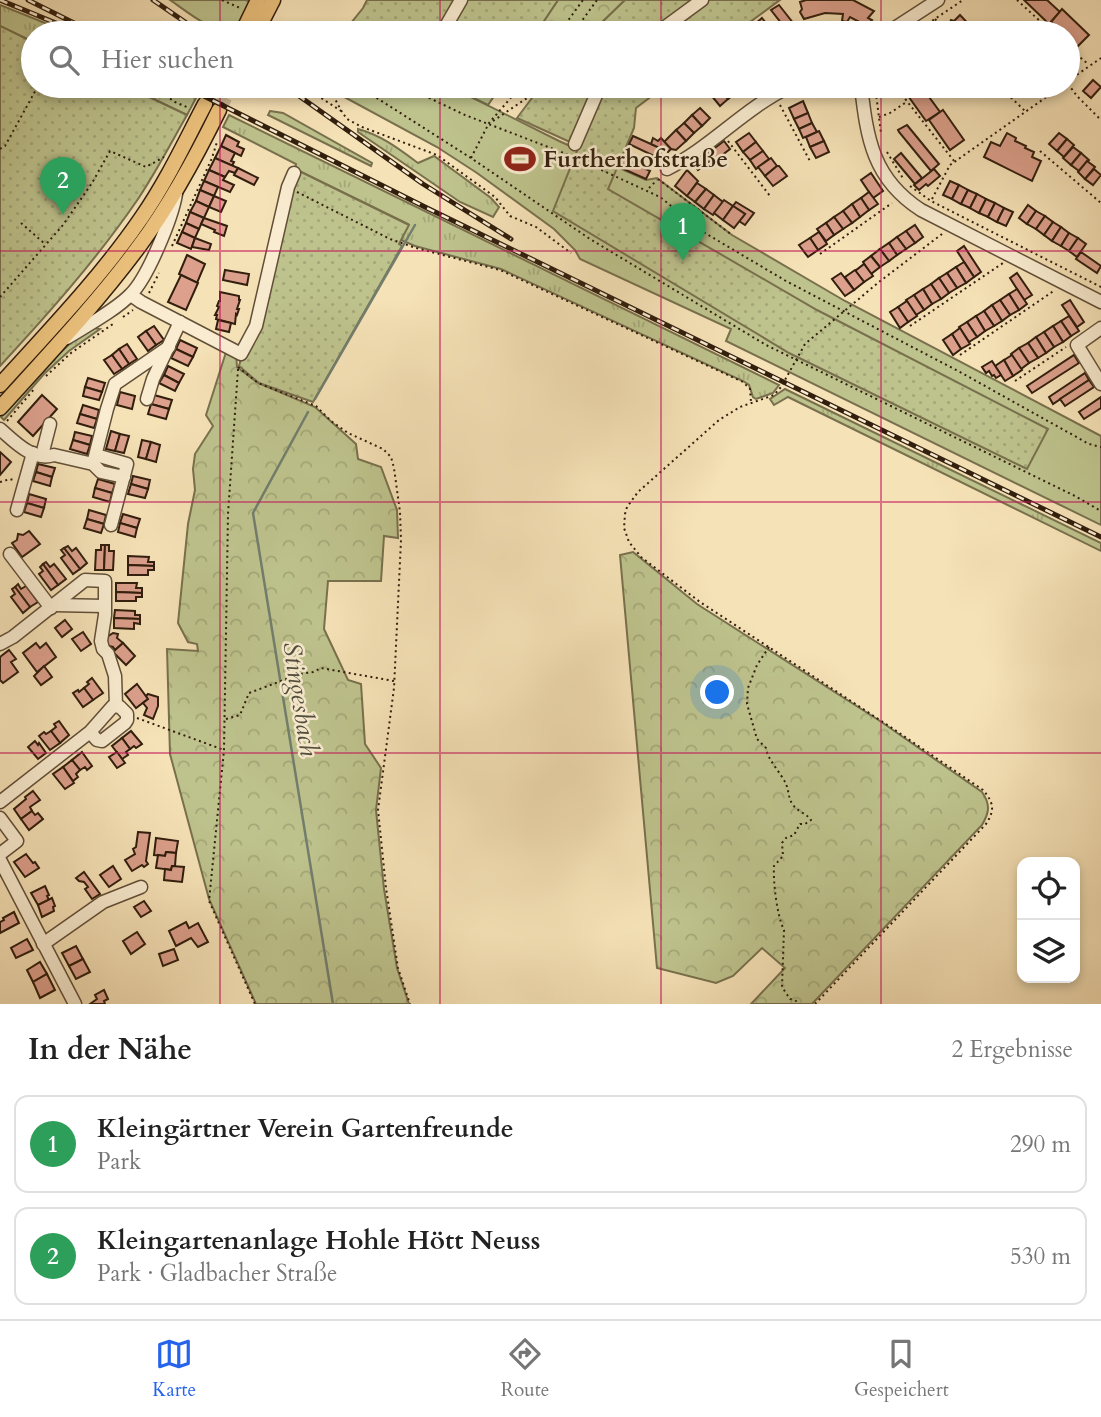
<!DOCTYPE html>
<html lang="de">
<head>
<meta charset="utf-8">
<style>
	:root { --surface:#fff; --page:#f2f2f2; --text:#222; --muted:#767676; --line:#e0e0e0; --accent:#2563eb }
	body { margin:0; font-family:Cardo,serif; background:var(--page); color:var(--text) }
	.controls { position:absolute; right:21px; bottom:21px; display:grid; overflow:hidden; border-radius:14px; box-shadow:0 4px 10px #0003 }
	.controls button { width:63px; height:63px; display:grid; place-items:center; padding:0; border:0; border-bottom:2px solid var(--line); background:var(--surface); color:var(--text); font:35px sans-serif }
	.you { position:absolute; left:718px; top:693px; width:24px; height:24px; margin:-18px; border:5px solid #fff; border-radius:50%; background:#1a73e8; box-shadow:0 0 0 10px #1a73e833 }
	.badge { display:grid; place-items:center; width:46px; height:46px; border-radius:50%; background:var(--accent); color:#fff; font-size:23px; font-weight:700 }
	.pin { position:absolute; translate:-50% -58px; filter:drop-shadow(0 2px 4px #0008) }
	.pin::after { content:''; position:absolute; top:37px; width:24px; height:21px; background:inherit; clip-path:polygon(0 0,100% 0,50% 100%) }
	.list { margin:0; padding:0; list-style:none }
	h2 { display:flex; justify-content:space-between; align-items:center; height:91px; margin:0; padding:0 28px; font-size:30px }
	h2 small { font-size:23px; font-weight:400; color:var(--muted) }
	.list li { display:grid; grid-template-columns:46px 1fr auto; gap:21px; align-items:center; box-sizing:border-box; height:98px; margin:0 14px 14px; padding:0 14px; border:2px solid var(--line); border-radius:14px }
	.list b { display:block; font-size:26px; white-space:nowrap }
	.list p { margin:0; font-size:23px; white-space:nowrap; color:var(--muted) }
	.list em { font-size:23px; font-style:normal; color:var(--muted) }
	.icon { flex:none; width:38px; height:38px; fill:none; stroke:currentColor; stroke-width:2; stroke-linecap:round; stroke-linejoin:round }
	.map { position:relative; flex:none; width:1101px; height:1004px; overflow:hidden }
	.search { position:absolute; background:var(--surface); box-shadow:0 4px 10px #0003; left:21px; right:21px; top:21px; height:77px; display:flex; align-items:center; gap:18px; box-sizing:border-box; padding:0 24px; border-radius:38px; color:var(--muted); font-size:26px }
	.sheet { height:315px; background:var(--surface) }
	nav { display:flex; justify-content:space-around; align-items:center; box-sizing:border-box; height:98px; border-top:2px solid var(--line); background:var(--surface); font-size:19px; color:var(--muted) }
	nav a { display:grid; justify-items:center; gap:4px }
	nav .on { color:var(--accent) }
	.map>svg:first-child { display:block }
	.grass { fill:url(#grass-tufts); stroke:#78704d; stroke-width:2 }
	.forest { fill:url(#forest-crowns); stroke:#78704d; stroke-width:2 }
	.park { fill:#bec38d; stroke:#78704d; stroke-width:2 }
	.garden { fill:url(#garden-dots); stroke:#78704d; stroke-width:2 }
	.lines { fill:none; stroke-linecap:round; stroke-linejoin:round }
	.stream { stroke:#727e6e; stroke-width:2.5 }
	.building { fill:#dca08c; stroke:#311e0d; stroke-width:2 }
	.major-tunnel { stroke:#cfbb95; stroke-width:14; stroke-dasharray:14 7; stroke-linecap:butt }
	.minor-casing { stroke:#624f38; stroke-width:15 }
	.major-casing { stroke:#311e0d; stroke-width:17 }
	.path { stroke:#311e0d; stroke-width:2; stroke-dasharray:2 3.5; stroke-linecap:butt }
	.minor { stroke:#f9ecd0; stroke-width:12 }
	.major { stroke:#ebc17c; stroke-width:14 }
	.rail-casing { stroke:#311e0d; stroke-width:5 }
	.rail { stroke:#f9ecd0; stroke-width:2.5; stroke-dasharray:8; stroke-linecap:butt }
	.grid { fill:none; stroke:#c2185b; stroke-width:2; stroke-opacity:0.55 }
	.labels { text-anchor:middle; stroke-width:5; stroke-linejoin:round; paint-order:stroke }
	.poi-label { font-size:24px; font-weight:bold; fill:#311e0d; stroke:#f9ecd0; text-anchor:start }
	.water-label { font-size:26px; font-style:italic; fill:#514e3e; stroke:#f9ecd0 }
</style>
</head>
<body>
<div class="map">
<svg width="1101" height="1004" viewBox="0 0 1101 1004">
	<defs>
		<pattern id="grass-tufts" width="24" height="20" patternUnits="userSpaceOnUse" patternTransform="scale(1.75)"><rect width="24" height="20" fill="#bec38d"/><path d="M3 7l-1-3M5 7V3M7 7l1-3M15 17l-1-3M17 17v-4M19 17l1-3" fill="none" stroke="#a4a778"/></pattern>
		<pattern id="forest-crowns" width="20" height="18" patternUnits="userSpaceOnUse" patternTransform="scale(1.75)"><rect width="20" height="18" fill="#bec38d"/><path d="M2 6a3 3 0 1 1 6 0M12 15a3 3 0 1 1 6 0" fill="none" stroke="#a4a778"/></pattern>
		<pattern id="garden-dots" width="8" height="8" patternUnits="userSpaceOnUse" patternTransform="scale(1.75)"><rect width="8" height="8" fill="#bec38d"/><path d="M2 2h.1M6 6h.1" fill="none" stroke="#a4a778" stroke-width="1.8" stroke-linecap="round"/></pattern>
	</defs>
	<rect width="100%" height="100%" fill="#f6e2b7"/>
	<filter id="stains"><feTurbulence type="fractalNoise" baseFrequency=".00286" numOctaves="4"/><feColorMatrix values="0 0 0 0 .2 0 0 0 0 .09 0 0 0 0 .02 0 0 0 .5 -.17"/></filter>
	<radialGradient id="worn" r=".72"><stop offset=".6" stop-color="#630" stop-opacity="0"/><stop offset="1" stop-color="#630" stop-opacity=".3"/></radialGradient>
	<g class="grass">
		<polygon points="0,5 70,33 33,33 33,42 0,26"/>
		<polygon points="126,86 171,86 196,98 187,115"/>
		<polygon points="270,111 283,113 372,163 371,166 268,115"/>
		<polygon points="229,115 779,385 773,393 756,399 753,397 749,385 743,381 501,269 415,246 401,240 408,224 295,169 296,164 223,127"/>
		<path d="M358,129c23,6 41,20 60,34l16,-7 57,42 8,9 -6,10 -33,-15 -102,-70z"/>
		<path d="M89,327l11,2 -31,22 -25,23 -40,46 -3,-3c28,-32 55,-63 88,-90z"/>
		<polygon points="785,389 1101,543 1101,551 788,397 774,405 770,399"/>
	</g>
	<g class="forest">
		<polygon points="558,0 625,0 591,33 536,33"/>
		<polygon points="227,349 236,353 237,367 258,383 315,407 356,444 358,459 381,467 397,510 398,538 384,536 381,581 328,581 324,629 348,680 361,684 365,744 381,768 376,810 384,889 397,968 409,1004 256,1004 209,899 170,754 167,649 198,651 197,644 188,642 178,623 188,524 195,490 193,469 195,454 213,426 206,415"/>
		<path d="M633,552l64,52 183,117 102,71c9,13 7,21 0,33l-170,179h-61l34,-36 -23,-20 -29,28 -17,7 -59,-15 -37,-413z"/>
	</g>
	<g class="park">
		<path d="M170,0h76l4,2 -14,31c-24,0 -47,-20 -66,-33z"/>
		<polygon points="324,86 449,86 559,141 646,180 657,178 732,235 845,301 1101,436 1101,525 726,341 731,329 580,259 575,250 554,229 477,173 437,147"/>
	</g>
	<g class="garden">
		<polygon points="367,0 558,0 536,33 343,33 363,8"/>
		<polygon points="625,0 780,0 735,33 591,33"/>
		<path d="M0,26l33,16v44h93l61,29c-16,28 -31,57 -49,84 -41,60 -89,114 -138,167z"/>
		<polygon points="449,86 501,86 488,105"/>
		<polygon points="541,86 665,86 636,108 634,128 608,189 817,310 1048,429 1027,469 789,353 553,211 579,146 517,118"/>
		<polygon points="295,169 409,225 399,244 402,246 313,402 259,383 239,366"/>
	</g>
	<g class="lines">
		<g class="stream">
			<polyline points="315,399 415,225"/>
			<polyline points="308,412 253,513 333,1004"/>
		</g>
	</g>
	<g class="building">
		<polygon points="806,0 853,0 874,11 868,18 872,20 867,26 850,17 847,22 842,21 843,14 825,13 804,19 800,12 802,9 800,2"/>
		<polygon points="1024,0 1047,0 1060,12 1049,24"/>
		<polygon points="779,5 801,33 789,33 771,10"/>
		<polygon points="1062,9 1089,35 1077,47 1068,38 1068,33 1063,33 1051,22"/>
		<polygon points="960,15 977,33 954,33 948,27 951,20 954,21"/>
		<polygon points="762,18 774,33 763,33 755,24"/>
		<polygon points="1093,80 1101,87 1091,98 1083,91"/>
		<polygon points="722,86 731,86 737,92 728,99 719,88"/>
		<polygon points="901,86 921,86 940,112 926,121"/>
		<polygon points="719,88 728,99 720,106 711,95"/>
		<polygon points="803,101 808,113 794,119 789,108"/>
		<polygon points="700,108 710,118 702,126 692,115"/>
		<polygon points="943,110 964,140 950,150 929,120"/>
		<polygon points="808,113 812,123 799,129 794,119"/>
		<polygon points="692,115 702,126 694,133 684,123"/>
		<polygon points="684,123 694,133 686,141 676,130"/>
		<polygon points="812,123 817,132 803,138 799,129"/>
		<polygon points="907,125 939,164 931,171 899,132 898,130"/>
		<polygon points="676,130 686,141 676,150 671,149 664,142"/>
		<polygon points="819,131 824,141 810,147 806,137"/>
		<polygon points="749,133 756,142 743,152 736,142"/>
		<polygon points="1007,133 1016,138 1015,141 1026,146 1025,148 1034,152 1032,157 1041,161 1032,181 984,157 991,142 1000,146"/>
		<polygon points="1059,133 1067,139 1057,151 1049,144"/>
		<polygon points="226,135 239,142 237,146 244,149 241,156 221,146"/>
		<polygon points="633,136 660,148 656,157 629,144"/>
		<polygon points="653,138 658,141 661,138 671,149 668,152 651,144"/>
		<polygon points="1067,139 1074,145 1064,157 1057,151"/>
		<polygon points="724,141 730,149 713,162 707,154"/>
		<polygon points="824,141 829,152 816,158 810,147"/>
		<polygon points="756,142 763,151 750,160 743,152"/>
		<polygon points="221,146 235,153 231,161 234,162 232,166 215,158"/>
		<polygon points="1073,147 1081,153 1071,165 1063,158"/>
		<polygon points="763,151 769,159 756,169 750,160"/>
		<polygon points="705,152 711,160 698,170 692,162"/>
		<polygon points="901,153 922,178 915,184 894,159"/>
		<polygon points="1081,153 1089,160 1079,171 1071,165"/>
		<polygon points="215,158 238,168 235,173 229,171 225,177 209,170"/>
		<polygon points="623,158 650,171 646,179 619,167"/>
		<polygon points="771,158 777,166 765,176 758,167"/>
		<polygon points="1087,161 1095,167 1085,179 1078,172"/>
		<polygon points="777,166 779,166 787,176 773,186 765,176"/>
		<polygon points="238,168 258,178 254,185 234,175"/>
		<polygon points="934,169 940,176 928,186 926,184 919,190 914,185"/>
		<polygon points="1094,169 1101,175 1093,185 1085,179"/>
		<polygon points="209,170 225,177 223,180 234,185 230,192 204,181"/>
		<polygon points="687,170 698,181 687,196 675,186"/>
		<polygon points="871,173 883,191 873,198 861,180"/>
		<polygon points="204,181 218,187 214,196 200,190"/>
		<polygon points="950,181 959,185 952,199 943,195"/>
		<polygon points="697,183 706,189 695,202 687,196"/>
		<polygon points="959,185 968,190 961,204 952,199"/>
		<polygon points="706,189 714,195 704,209 695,202"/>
		<polygon points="200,190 214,196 209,207 196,201"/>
		<polygon points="968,190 977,194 970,208 961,204"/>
		<polygon points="869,192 878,204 869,210 861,198"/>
		<polygon points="977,194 986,199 979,213 970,208"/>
		<polygon points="714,195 723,202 713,215 704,209"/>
		<polygon points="214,196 226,201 221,212 209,207"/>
		<polygon points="861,198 869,210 860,217 852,204"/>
		<polygon points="986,199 995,203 988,217 979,213"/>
		<polygon points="724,200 733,206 723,220 714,213"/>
		<polygon points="196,201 209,207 204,218 190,212"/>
		<polygon points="736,202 754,213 745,225 739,221 745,214 733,206"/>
		<polygon points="995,203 1004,208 997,222 988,217"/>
		<polygon points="852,204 860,217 852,223 843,211"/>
		<polygon points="1028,205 1036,211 1027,224 1019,218"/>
		<polygon points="733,206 745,214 734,228 723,220"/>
		<polygon points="1004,208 1013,212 1006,226 997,222"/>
		<polygon points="843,211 852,223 843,229 834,217"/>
		<polygon points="1036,211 1045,216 1036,229 1027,224"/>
		<polygon points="190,212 204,218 199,229 186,223"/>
		<polygon points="1045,216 1053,222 1044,235 1036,229"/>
		<polygon points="834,217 843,229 834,235 826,223"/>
		<polygon points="204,218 227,226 224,236 214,232 215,230 201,224"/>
		<polygon points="1053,222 1061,227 1052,241 1044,235"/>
		<polygon points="186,223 199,229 195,238 182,232"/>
		<polygon points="826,223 834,235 826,241 817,229"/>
		<polygon points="915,225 923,237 915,243 906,231"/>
		<polygon points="1061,227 1069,233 1061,246 1052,241"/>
		<polygon points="906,231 915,243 906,249 897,237"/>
		<polygon points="182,232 195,238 191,249 177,243"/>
		<polygon points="819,232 827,244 818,250 810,238"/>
		<polygon points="1069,233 1078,238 1069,251 1061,246"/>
		<polygon points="897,237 906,249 897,255 889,243"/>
		<polygon points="195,238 211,244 209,250 192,247"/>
		<polygon points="810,238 818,250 808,257 799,245"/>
		<polygon points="1078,238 1086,244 1077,257 1069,251"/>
		<polygon points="889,243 897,255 889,261 880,249"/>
		<polygon points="964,246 981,272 974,277 957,251"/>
		<polygon points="880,249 889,261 880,267 871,256"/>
		<polygon points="1081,252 1101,266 1097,273 1076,259"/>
		<polygon points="187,255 205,264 197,283 179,274"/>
		<polygon points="871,256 880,267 871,274 863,262"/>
		<polygon points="964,262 974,277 966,283 956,267"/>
		<polygon points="864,264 873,276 864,282 855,271"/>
		<polygon points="956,267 966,283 957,288 947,273"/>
		<polygon points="225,270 249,274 247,285 223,280"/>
		<polygon points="855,270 864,282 854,290 845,277"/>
		<polygon points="841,273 854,290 845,296 832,279"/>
		<polygon points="947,273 957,288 949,293 939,278"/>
		<polygon points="1017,273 1032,295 1024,300 1010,278"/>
		<polygon points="181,275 198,283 186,310 168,302"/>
		<polygon points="939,278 949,293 941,299 931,284"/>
		<polygon points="931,284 941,299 932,304 923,289"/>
		<polygon points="923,289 932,304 924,310 914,295"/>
		<polygon points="1017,289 1027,304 1019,310 1009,294"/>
		<polygon points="220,292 239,296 239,300 240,300 237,309 239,309 237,315 236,314 235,324 216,319 217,315 215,315 219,307 217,306 219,301 220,301"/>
		<polygon points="1009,294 1019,310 1010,315 1000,300"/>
		<polygon points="914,295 924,310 916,315 906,300"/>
		<polygon points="1000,300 1010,315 1002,321 992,305"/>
		<polygon points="1070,300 1084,322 1077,327 1062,305"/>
		<polygon points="907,301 917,316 908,322 898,307"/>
		<polygon points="992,305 1002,321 994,326 984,311"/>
		<polygon points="898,307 908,322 900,328 890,312"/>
		<polygon points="984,311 994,326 985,331 976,316"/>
		<polygon points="976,316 985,331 977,337 967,322"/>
		<polygon points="1069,316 1079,331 1071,336 1061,321"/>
		<polygon points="218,320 231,323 229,332 216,329"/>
		<polygon points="1061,321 1071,336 1063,342 1053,326"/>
		<polygon points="967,322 977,337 969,342 959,327"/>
		<polygon points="154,326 164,340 156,345 146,331"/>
		<polygon points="1053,326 1063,342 1054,347 1044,332"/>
		<polygon points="960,328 970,344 961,349 952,334"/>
		<polygon points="146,331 156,345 148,351 138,337"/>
		<polygon points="1044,332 1054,347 1046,353 1036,337"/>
		<polygon points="952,334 961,349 953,355 943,340"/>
		<polygon points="1036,337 1046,353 1038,358 1028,343"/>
		<polygon points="180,340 197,348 193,357 176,349"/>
		<polygon points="1028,343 1038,358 1029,363 1019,348"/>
		<polygon points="127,344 137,359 129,364 119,349"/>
		<polygon points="1019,348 1029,363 1021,369 1011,354"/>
		<polygon points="119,349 129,364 122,369 112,355"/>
		<polygon points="176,349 193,357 188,366 171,358"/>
		<polygon points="112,355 122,369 114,374 104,360"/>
		<polygon points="1012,355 1022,370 1013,376 1004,360"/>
		<polygon points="1074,355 1079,363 1032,393 1027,386"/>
		<polygon points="1004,360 1013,376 1005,381 995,366"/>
		<polygon points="992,361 1001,375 996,378 994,375 992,376 989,371 986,373 982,367"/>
		<polygon points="168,366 184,374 179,383 164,375"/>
		<polygon points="1085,373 1089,380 1053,404 1049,397"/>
		<polygon points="164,375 179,383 175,391 159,383"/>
		<polygon points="88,378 105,383 102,392 85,387"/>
		<polygon points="1089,380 1094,387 1065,406 1060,399"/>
		<polygon points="85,387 102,392 99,400 83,396"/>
		<polygon points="120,392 135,396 132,409 117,405"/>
		<polygon points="42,395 57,409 33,436 18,422"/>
		<polygon points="154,395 172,400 169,409 151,404"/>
		<polygon points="1101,397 1101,408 1084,419 1079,412"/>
		<polygon points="151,404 169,409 166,419 148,414"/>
		<polygon points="83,405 99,410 97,419 80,414"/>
		<polygon points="80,414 97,419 94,428 77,423"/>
		<polygon points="111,431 120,434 115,451 106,449"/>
		<polygon points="75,432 92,436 90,445 73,440"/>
		<polygon points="120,434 129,436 124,453 115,451"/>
		<polygon points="73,440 90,445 87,454 70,449"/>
		<polygon points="142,440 151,442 146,459 138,457"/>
		<polygon points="151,442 160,445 156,462 146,459"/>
		<polygon points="0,452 11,462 0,475"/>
		<polygon points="38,464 55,468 52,477 36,472"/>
		<polygon points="36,472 52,477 50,486 33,481"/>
		<polygon points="133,476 150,480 148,489 131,484"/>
		<polygon points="98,479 115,484 112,493 95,488"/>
		<polygon points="131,484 148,489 145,498 128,494"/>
		<polygon points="95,488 112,493 110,502 93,497"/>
		<polygon points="29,494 46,499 44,508 27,503"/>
		<polygon points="27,503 44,508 41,517 24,512"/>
		<polygon points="89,510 106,515 104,524 87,519"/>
		<polygon points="123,514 140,519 137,528 120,523"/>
		<polygon points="87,519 104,524 101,533 84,528"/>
		<polygon points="120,523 137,528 135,537 118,532"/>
		<polygon points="29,531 40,544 22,557 12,543 17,540 18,534 23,535"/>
		<polygon points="101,545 105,545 104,570 95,570 96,550 101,550"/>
		<polygon points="105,545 109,545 109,551 114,551 113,570 104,570"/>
		<polygon points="68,546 72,551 76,548 87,563 80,569 64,548"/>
		<polygon points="64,548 80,569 73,574 61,558 65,555 61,550"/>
		<polygon points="128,556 149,557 148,562 154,562 154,566 128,565"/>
		<polygon points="46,562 50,567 54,564 66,579 58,585 43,564"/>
		<polygon points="43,564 58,585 51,590 39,574 43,571 40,567"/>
		<polygon points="128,565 154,566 154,570 148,570 148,575 128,575"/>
		<polygon points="116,583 137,583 136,588 142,588 142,593 116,592"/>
		<polygon points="18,584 21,589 26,586 38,602 30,607 15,587"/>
		<polygon points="15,587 30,607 23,613 11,597 15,594 12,589"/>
		<polygon points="116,592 142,593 142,597 136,597 136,601 116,601"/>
		<polygon points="115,610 135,611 135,615 140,615 140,619 114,618"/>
		<polygon points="114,618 140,619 140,624 134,623 134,629 114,628"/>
		<polygon points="65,620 72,629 62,637 55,628"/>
		<polygon points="83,632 91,644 81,651 72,639"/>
		<polygon points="113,633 118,634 117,638 123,643 115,650 113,647 105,645 104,639"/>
		<polygon points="36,643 40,648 46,643 56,657 37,672 23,653"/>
		<polygon points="123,643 135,656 126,665 113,652"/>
		<polygon points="9,650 16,659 11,662 18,672 3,683 0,680 0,657"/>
		<polygon points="44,666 52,677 41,685 34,676"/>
		<polygon points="92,678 103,693 93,700 84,688 89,684 87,682"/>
		<polygon points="137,684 148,699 136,708 125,694"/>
		<polygon points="84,688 93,700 83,707 73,693 78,690 79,692"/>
		<polygon points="148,694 158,697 158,706 153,719 144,715 147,708 143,703 148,699 146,696"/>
		<polygon points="59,721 69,735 60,743 51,731 56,727 54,724"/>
		<polygon points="51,731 60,743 50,750 39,736 44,732 46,734"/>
		<polygon points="131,731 142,744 136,748 134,746 130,749 122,738"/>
		<polygon points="122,738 130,749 126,752 128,755 122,759 112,746"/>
		<polygon points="35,741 38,745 39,743 46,753 38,759 28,747"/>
		<polygon points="82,752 92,766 87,770 85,767 80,770 72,760"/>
		<polygon points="117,752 125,763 117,768 109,757"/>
		<polygon points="72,760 80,770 76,774 78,777 73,781 63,767"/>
		<polygon points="63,767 74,783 65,789 53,774"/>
		<polygon points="33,791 40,800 30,807 32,811 21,819 14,809 26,799 25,797"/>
		<polygon points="32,811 35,815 38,813 43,819 29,830 21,819"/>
		<polygon points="138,832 150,833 146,861 148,864 144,867 142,865 132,871 125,860 135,854 133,849 136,847"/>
		<polygon points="156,838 178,841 176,853 166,852 165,856 154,855"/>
		<polygon points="166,852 176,853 175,866 172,866 171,870 156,868 158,855 165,856"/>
		<polygon points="26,854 33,863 35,862 39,868 25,877 14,862"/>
		<polygon points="113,866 121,879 109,887 100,875"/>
		<polygon points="172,866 184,867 182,882 164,880 165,869 171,870"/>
		<polygon points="84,872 100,894 92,899 85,889 88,887 84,882 79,881 76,878"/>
		<polygon points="45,886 49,895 47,896 49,900 38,905 31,893"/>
		<polygon points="52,898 55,906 53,907 54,911 42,917 38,905"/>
		<polygon points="144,901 151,911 141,917 134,907"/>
		<polygon points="14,912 19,923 0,933 0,922 4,920 3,918"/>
		<polygon points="186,922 189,928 198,923 208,942 198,947 191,938 176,946 169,931"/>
		<polygon points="137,932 145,944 131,954 123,941"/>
		<polygon points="27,939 33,950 16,958 11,948"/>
		<polygon points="76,946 83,959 69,966 62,953"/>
		<polygon points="174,949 178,960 163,966 159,954"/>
		<polygon points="83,959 90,972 76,979 69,966"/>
		<polygon points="40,962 47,974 33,982 27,970"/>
		<polygon points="47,974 55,990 40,998 33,982"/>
		<polygon points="104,990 108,999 104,1001 105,1004 90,1004 97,999 95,995"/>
	</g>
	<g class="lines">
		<g class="major-tunnel">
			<polyline points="205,104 215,86"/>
			<polyline points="219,110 231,86"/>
		</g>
		<defs>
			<g id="minor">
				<polyline points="442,33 461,0"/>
				<polyline points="657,33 702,0"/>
				<polyline points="887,33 938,0"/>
				<path d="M861,86c6,53 12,93 60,124l180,92"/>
				<polyline points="575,144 600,86"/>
				<path d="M667,169c45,-22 77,-61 124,-83"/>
				<polyline points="131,295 141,302 241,354 256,326 288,187 294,173"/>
				<polyline points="1101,328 1077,345 1101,384"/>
				<path d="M67,338c19,-12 49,-28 64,-44 17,-17 41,-76 45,-100"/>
				<polyline points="147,399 153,379 180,322"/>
				<path d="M0,429c14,12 33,33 54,26l39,9 8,8 23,5"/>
				<polyline points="42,455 50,424"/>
				<polyline points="96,455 127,464 111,525"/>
				<polyline points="93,464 107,409 115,384 169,347"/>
				<polyline points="17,510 33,453"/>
				<polyline points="10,554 51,608"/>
				<polyline points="55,605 104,606"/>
				<polyline points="0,644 13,637 85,580 105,581 105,615 101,641 103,649 108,654 115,676 116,706"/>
				<polyline points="0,802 90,732 113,706 120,707 127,714 127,720 125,723 102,741 97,740 90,732"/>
				<polyline points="0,818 17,841 0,854"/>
				<polyline points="0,860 75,1004"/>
				<polyline points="43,944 103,902 141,887"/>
			</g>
			<g id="major">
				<polyline points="242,33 258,0"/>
				<polyline points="256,33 273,0"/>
				<path d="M0,385c49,-54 101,-108 142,-168 25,-36 43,-75 63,-113"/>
				<path d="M0,408c48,-53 98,-106 140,-163 31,-42 56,-88 79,-135"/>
			</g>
		</defs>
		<use href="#minor" class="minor-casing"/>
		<use href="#major" class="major-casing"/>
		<g class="path">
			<polyline points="222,0 240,8"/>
			<polyline points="1017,0 1053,33"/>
			<polyline points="935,19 948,33"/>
			<polyline points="274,22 300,33"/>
			<path d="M813,26c16,-1 31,-3 44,7"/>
			<polyline points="559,33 583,0"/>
			<polyline points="573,33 597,0"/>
			<polyline points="914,33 963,0"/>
			<polyline points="1068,47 1088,64"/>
			<polyline points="1068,81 1101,58"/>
			<polyline points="1068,84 1077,96 1101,120"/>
			<polyline points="152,86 175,102 189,108"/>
			<polyline points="303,86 341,111"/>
			<polyline points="328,86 342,112 347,119 362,127 437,155 495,197 510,216 536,227 571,253"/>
			<polyline points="358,86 471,158 590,239 766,345 1075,496 1101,511"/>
			<polyline points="404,86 465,115 569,155 660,197 705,233 786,281 960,372 1089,444 1101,447"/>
			<polyline points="875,86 881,133"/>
			<polyline points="895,86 954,161"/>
			<polyline points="999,86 1025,111"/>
			<polyline points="780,105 811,163"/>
			<polyline points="879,117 890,113 905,103"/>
			<polyline points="493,121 527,98 535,86"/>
			<polyline points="728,141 770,196"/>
			<polyline points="0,149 5,146 38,86"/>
			<polyline points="1040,151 1101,203"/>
			<polyline points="887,152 904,180"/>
			<polyline points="471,158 489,123 521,86"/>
			<polyline points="658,179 732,235"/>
			<polyline points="910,186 931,201 1101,287"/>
			<polyline points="649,188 657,180"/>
			<polyline points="297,192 390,239 416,248 500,270 743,382 750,389 751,402"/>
			<polyline points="932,199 950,165 1062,86"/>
			<polyline points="21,223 45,244"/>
			<polyline points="172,246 212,158 217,142"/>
			<polyline points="820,254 892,203"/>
			<polyline points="149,293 159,273"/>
			<polyline points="0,297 63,225 92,183 110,151 146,167 164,157"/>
			<polyline points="123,317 133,310"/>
			<polyline points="910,326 1003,263"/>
			<polyline points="960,355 1055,290"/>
			<polyline points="238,367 258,383 316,406 331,421 348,433 383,449 391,457 394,468 400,512 401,540 394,688 378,810 386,888 398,968 410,1004"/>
			<polyline points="238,369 228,514 224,750 209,901 255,1004"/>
			<polyline points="46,376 71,353 113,324"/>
			<polyline points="1015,381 1066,347"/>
			<polyline points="7,421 35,388"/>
			<polyline points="0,482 10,479 13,480"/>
			<path d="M769,647l-12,18 -9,23 -1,16 10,35 9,9c1,11 15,25 20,36 3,7 2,14 7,21 5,7 13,8 18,15l-6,4h-5l-6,11 -8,3 -4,5 1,13 -9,10c-1,16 3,50 10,64l-2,57 8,12 5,1 4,4"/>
			<polyline points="137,718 224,750"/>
			<polyline points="226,719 240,715 249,693 300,674 313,672 321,668 394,681"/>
			<path d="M815,1004l171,-180c9,-14 8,-21 -3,-34l-94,-64 -189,-124 -59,-45 -12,-15 -5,-14 1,-14 2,-7 11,-15 81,-72 21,-13 34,-12 7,-8 24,-43 74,-62 63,-48"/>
		</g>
		<use href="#minor" class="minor"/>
		<use href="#major" class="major"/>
		<defs>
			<g id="rail">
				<polyline points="0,0 80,33"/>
				<polyline points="28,0 94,33"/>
				<polyline points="153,0 201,33"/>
				<polyline points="184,86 425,207 1101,537"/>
				<polyline points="285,86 423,184 511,239"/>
			</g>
		</defs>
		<use href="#rail" class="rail-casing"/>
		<use href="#rail" class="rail"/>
	</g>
	<path class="grid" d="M220,0v33M440,0v33M661,0v33M881,0v33M220,86v918M440,86v918M661,86v918M881,86v918M0,251h1101M0,502h1101M0,753h1101"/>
	<defs>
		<symbol id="stadium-bare" viewBox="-9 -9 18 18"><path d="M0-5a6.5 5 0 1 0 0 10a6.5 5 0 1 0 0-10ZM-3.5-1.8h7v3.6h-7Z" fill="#8f2418" stroke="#f9ecd0" stroke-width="2.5" paint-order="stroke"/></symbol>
	</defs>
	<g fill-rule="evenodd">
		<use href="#stadium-bare" x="498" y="137" width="44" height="44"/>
	</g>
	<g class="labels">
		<g class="poi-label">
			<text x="543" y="167">Furtherhofstraße</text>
		</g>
		<g class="water-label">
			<text transform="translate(301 699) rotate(81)" y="9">Stingesbach</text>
		</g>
	</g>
	<rect width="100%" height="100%" filter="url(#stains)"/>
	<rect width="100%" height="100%" fill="url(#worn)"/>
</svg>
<div class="controls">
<button><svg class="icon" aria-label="locate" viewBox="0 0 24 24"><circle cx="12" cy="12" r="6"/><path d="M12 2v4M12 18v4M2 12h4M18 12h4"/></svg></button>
<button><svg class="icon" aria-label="layers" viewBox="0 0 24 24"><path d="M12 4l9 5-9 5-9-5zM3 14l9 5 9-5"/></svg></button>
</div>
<div class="you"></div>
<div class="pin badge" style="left:683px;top:261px;background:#2e9e5b">1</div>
<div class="pin badge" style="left:63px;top:215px;background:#2e9e5b">2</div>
<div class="search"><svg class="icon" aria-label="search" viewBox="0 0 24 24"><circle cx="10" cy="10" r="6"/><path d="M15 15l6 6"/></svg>Hier suchen</div>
</div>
<section class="sheet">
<h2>In der Nähe<small>2 Ergebnisse</small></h2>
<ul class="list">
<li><span class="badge" style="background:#2e9e5b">1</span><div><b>Kleingärtner Verein Gartenfreunde</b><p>Park</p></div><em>290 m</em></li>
<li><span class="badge" style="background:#2e9e5b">2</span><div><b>Kleingartenanlage Hohle Hött Neuss</b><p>Park · Gladbacher Straße</p></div><em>530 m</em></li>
</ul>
</section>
<nav>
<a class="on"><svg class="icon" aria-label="map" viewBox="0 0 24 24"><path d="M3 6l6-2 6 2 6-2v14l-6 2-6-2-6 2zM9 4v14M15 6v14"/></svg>Karte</a>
<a><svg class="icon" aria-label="directions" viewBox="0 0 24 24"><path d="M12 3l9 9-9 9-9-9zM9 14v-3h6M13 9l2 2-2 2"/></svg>Route</a>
<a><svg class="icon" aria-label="saved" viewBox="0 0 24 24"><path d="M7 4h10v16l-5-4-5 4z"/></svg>Gespeichert</a>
</nav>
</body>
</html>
